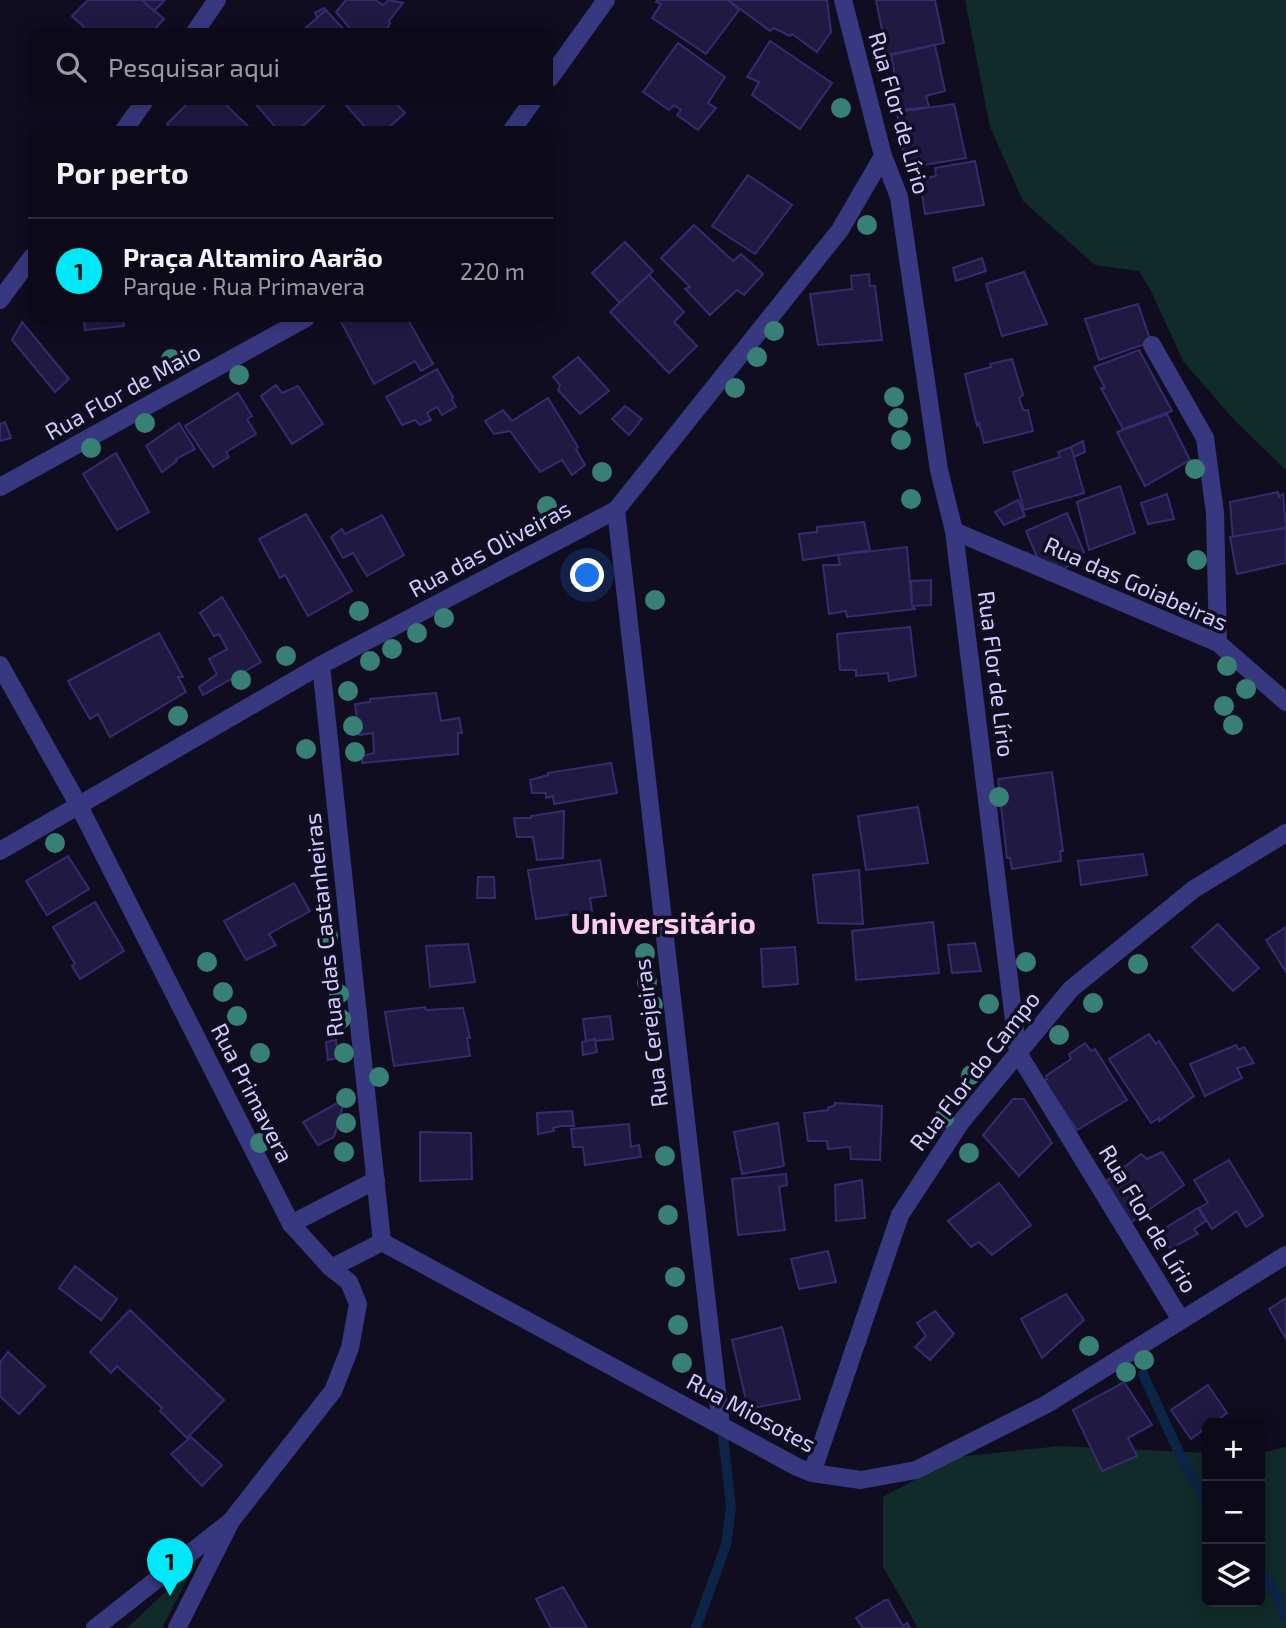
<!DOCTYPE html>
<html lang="pt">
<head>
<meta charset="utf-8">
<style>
	:root { --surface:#0c0a19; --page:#1a1826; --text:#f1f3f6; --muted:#9a9aa2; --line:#2c2b38; --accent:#00e7f7 }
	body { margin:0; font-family:"Exo 2",sans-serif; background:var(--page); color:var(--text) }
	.controls { position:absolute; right:21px; bottom:21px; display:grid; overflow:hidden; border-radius:10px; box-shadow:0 4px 18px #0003 }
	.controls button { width:63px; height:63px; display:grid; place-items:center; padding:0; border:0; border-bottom:2px solid var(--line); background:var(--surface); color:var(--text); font:35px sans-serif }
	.you { position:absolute; left:588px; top:576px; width:24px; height:24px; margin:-18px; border:5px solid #fff; border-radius:50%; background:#1a73e8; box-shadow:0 0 0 10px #1a73e833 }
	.badge { display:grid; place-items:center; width:46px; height:46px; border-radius:50%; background:var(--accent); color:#111; font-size:23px; font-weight:700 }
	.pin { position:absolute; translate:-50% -58px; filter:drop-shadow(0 2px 4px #0008) }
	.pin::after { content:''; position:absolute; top:37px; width:24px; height:21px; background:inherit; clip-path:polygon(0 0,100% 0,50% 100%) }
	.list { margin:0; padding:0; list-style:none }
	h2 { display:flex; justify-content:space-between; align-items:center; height:91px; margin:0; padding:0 28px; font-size:30px }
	h2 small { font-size:23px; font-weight:400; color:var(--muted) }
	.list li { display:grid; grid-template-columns:46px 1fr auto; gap:21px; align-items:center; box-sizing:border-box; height:105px; padding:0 28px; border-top:2px solid var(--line) }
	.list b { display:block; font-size:26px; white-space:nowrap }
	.list p { margin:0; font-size:23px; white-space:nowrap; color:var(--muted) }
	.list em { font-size:23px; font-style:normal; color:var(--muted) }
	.icon { flex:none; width:38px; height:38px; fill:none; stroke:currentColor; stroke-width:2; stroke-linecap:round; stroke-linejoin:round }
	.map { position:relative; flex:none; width:1286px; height:1628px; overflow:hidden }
	.search { position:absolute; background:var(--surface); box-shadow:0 4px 18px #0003; left:28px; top:28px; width:525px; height:77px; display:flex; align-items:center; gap:18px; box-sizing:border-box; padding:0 24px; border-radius:10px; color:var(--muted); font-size:26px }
	.panel { position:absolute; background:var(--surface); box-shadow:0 4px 18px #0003; left:28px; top:126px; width:525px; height:196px; border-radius:10px }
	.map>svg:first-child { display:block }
	.green { fill:#102b29 }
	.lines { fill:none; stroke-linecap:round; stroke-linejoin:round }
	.stream { stroke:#0c2445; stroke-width:10 }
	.building { fill:#201942; stroke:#362b6e; stroke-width:2 }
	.minor { stroke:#383880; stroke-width:18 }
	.tree { fill:#388075 }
	.labels { text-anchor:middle; stroke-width:7; stroke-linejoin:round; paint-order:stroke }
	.street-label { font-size:23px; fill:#d1ccff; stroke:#100d21 }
	.district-label { font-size:30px; font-weight:bold; fill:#ffceef; stroke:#100d21 }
</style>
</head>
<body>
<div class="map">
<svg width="1286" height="1628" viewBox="0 0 1286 1628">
	<rect width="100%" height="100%" fill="#100d21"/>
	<g class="green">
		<polygon points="965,0 1286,0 1286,470 1235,421 1183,361 1151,291 1139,271 1095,265 1023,201 990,127"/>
		<polygon points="1060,1446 1207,1453 1207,1602 1260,1602 1260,1453 1286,1447 1286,1628 918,1628 883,1567 883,1497 957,1457"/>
		<polygon points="195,1564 162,1628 127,1628"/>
	</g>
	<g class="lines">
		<g class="stream">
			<polyline points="1143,1374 1182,1459 1207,1503"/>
			<polyline points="1260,1570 1278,1598 1286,1616"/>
			<polyline points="696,1628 726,1545 731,1507 723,1437"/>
		</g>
	</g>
	<g class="building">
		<polygon points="88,0 142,0 164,19 152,32 89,32 72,16"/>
		<polygon points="142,0 165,0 154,11"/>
		<polygon points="346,0 375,0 383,5 389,0 403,3 389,21 390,23 385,32 353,32 336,12"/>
		<polygon points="658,0 728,0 739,10 706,54 652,18 661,4 656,2"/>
		<polygon points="728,0 827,0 831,32 817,52 792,34 790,36 774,28 770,31"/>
		<polygon points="876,0 935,0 944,43 887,55"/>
		<polygon points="324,8 332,18 322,26 315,13"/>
		<polygon points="326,10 346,32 301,32"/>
		<polygon points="770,41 832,83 800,129 752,95 759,82 747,77"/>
		<polygon points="678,43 725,77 708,103 716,108 698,130 677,115 681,110 674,105 669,110 643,92"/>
		<polygon points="935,45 945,91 926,96 929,107 901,110 891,55"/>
		<polygon points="189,102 223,102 252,130 171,130 167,124"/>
		<polygon points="254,102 328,102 299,130 278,130"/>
		<polygon points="343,102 395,102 405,113 386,130 368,130"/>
		<polygon points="954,104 966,158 906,168 897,112"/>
		<polygon points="975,161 984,205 925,214 920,179 936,176 935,168"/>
		<polygon points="748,175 792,205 755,254 712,226"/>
		<polygon points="694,225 733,261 741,254 763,274 744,295 737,290 710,315 685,289 690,287 661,258"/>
		<polygon points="625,242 653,271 620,303 592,273"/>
		<polygon points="982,258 986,271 956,281 953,268"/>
		<polygon points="1024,272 1047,324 1002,336 986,284"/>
		<polygon points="869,274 870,286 875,286 882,340 818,345 810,294 852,289 851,276"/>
		<polygon points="649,275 684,312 674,322 697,346 669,373 610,312"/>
		<polygon points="1138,304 1151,342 1099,360 1085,319"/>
		<polygon points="83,318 123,318 124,326 85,330"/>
		<polygon points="339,318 407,318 433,364 421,371 415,361 374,384"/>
		<polygon points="22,322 69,379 55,392 12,340"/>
		<polygon points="1139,350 1172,411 1123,429 1101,388 1105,388 1094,367"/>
		<polygon points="578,357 609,391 580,414 558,390 560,385 553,377"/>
		<polygon points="1012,359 1023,395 1019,398 1023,410 1028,410 1033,431 984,443 979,423 977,426 965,374 991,367 990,364"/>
		<polygon points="437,369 453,397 452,400 456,407 442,415 437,407 427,413 431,420 420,425 415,420 402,425 386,397"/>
		<polygon points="276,385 282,393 298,386 323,424 292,444 261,396"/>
		<polygon points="238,393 252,416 247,419 256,434 226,452 229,457 213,467 185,426"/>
		<polygon points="548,398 578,447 576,449 585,465 572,475 562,460 540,472 510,431 494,434 485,421 503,410 512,421"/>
		<polygon points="625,406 642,419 629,435 612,419"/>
		<polygon points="1167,414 1190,460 1145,486 1117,432"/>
		<polygon points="5,422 11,438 0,441 0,424"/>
		<polygon points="179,423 195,449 176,459 177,461 162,472 146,446"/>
		<polygon points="1083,441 1085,452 1074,457 1071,447"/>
		<polygon points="1071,447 1084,493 1024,510 1013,472 1060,457 1058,452"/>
		<polygon points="116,453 149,512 117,530 83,474"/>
		<polygon points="1120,486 1135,533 1089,550 1077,502"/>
		<polygon points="1278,492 1279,497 1283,494 1286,528 1233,538 1230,502"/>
		<polygon points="1167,494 1174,519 1148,524 1141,503"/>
		<polygon points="1018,500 1025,516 1004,525 995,512"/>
		<polygon points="1067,513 1084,552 1071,559 1076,562 1062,570 1055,564 1053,567 1037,557 1026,531"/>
		<polygon points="306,514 352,591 308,616 285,575 280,578 259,539"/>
		<polygon points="382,515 404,555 367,576 353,553 343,558 331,537 342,529 345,534"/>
		<polygon points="864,522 870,550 803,560 799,534 817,532 817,527"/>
		<polygon points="1286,528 1286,563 1237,574 1230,537"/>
		<polygon points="907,547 912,606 915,609 847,617 846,611 829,614 823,565 840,565 838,555"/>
		<polygon points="931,580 931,605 912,606 911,581"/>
		<polygon points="222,597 261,662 203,695 199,687 217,674 209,659 227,649 219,634 214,636 200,613"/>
		<polygon points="910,627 916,676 889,681 888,673 856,676 856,670 840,670 837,634"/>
		<polygon points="159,633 183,677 178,677 186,692 110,737 98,714 90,719 68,681"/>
		<polygon points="436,693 441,721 459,718 462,733 458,733 458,754 362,763 362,756 374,753 373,733 359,735 355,704 370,702 370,699"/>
		<polygon points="611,763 617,793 554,804 553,796 546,798 546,793 532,793 530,780 548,775 548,773"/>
		<polygon points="1052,772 1063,851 1060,851 1061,861 1012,869 1010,858 1007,858 998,779"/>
		<polygon points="918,807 928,863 866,870 858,816"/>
		<polygon points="564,811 563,858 537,860 533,837 517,837 514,818 531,818 531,816"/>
		<polygon points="1143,854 1147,875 1081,885 1078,861"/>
		<polygon points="68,856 89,889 47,915 26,881"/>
		<polygon points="600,860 606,896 590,898 592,911 536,919 528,870"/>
		<polygon points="859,870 863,924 818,923 813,875"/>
		<polygon points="478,877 494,877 495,898 477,898"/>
		<polygon points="294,883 310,911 269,934 276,945 246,960 224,921"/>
		<polygon points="95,902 124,951 80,979 72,966 75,964 53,927"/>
		<polygon points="933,922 939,973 856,980 852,931"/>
		<polygon points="1218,924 1259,968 1233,991 1192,947"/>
		<polygon points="1286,927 1286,972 1266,940"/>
		<polygon points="975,943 981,971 952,973 948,945"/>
		<polygon points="468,944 475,982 430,987 426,946"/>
		<polygon points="795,947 798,984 763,987 761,949"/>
		<polygon points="425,1007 426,1010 463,1008 470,1038 467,1038 470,1056 394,1066 385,1012"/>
		<polygon points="610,1016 613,1039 586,1042 583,1019"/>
		<polygon points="1149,1034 1156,1044 1159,1041 1194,1096 1159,1121 1159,1118 1151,1123 1109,1059"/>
		<polygon points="595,1039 597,1052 583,1055 582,1042"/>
		<polygon points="336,1040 338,1058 328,1060 326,1042"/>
		<polygon points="1085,1043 1091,1051 1095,1049 1127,1100 1077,1130 1044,1081 1047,1079 1046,1076 1071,1059 1069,1054"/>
		<polygon points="1236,1045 1239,1050 1244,1047 1254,1063 1237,1068 1242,1078 1205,1096 1190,1064"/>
		<polygon points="1013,1099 1024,1099 1052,1143 1019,1176 983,1135"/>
		<polygon points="341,1101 343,1106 334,1137 318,1145 303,1122"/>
		<polygon points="835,1103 882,1106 880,1160 851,1159 850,1147 828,1149 827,1141 808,1141 804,1113 828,1110 828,1108 835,1105"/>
		<polygon points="572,1111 574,1126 561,1126 553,1128 554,1131 538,1134 537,1113"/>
		<polygon points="778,1123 784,1166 742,1174 734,1132"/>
		<polygon points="629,1124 631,1147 639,1145 641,1157 585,1165 583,1147 573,1147 571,1129"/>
		<polygon points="420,1132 471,1133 472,1179 420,1181"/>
		<polygon points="1162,1152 1184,1185 1130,1223 1105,1182 1141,1154 1147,1159"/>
		<polygon points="1229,1160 1263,1216 1246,1227 1237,1211 1212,1229 1199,1208 1208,1203 1194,1180"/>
		<polygon points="786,1174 787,1185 779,1187 785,1230 738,1235 732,1179"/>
		<polygon points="862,1180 865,1218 836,1221 835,1185"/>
		<polygon points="999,1183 1031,1225 992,1255 979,1242 971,1247 948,1221"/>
		<polygon points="1198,1208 1206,1221 1194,1229 1198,1234 1170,1249 1160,1231"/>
		<polygon points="828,1251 836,1282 799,1289 791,1259"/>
		<polygon points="75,1266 117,1299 101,1320 59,1288"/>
		<polygon points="1066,1294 1084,1320 1042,1358 1021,1319"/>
		<polygon points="1286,1298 1286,1339 1269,1309"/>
		<polygon points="130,1310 224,1400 187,1438 160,1411 162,1408 117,1366 111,1373 90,1352"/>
		<polygon points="935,1311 954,1334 930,1360 915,1347 926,1336 917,1323"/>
		<polygon points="782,1327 800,1399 748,1409 732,1340"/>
		<polygon points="8,1352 45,1386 19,1414 0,1396 0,1362"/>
		<polygon points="1124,1382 1152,1425 1128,1438 1137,1456 1102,1471 1073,1410"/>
		<polygon points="1208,1385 1227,1413 1213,1423 1207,1423 1207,1427 1191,1439 1171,1410"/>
		<polygon points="191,1437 222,1465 202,1486 171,1454"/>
		<polygon points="563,1587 587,1628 551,1628 536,1599"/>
		<polygon points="885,1600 888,1600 903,1626 907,1623 910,1628 863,1628 856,1618"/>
	</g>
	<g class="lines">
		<g class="minor">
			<polyline points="843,0 883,156 899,197 939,470 954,531 1018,1053 1181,1320"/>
			<polyline points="195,32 217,0"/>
			<polyline points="550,78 606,0"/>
			<polyline points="124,130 144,102"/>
			<polyline points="512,130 532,102"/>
			<polyline points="0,300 32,257"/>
			<polyline points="1152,345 1205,438 1215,513 1218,643"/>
			<polyline points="0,487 306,318"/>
			<polyline points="616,510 721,1426"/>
			<polyline points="954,531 1218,643 1286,702"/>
			<polyline points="0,665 78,804 291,1224 331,1268 349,1282 358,1304 350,1348 333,1391 231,1521 95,1628"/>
			<polyline points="321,665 382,1242"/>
			<polyline points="0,851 321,665 616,510 840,230 883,156"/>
			<polyline points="291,1224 376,1180"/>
			<polyline points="382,1242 797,1467 812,1473 861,1480 916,1470 1047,1404 1286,1255"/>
			<polyline points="331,1268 382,1242"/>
			<polyline points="812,1473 900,1215 961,1122 1071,989 1194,889 1286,833"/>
			<polyline points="177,1628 229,1525"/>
		</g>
	</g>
	<g class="tree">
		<circle cx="841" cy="108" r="10"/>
		<circle cx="867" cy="225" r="10"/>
		<circle cx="774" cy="331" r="10"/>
		<circle cx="757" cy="357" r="10"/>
		<circle cx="171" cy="359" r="10"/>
		<circle cx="239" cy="375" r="10"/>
		<circle cx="735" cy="388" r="10"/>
		<circle cx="894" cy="397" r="10"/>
		<circle cx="898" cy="418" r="10"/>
		<circle cx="145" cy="423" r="10"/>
		<circle cx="901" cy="440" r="10"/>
		<circle cx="91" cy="448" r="10"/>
		<circle cx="1195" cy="469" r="10"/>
		<circle cx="602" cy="472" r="10"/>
		<circle cx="911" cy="499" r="10"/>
		<circle cx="547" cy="506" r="10"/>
		<circle cx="1197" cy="560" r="10"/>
		<circle cx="655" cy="600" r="10"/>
		<circle cx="359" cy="611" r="10"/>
		<circle cx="444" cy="618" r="10"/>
		<circle cx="417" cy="633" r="10"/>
		<circle cx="392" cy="649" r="10"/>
		<circle cx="286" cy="656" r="10"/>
		<circle cx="370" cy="661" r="10"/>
		<circle cx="1227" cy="666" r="10"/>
		<circle cx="241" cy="680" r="10"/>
		<circle cx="1246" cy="689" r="10"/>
		<circle cx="348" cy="691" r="10"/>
		<circle cx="1224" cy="706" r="10"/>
		<circle cx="178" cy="716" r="10"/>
		<circle cx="1233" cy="725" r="10"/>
		<circle cx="353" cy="726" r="10"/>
		<circle cx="306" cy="749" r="10"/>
		<circle cx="355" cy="752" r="10"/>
		<circle cx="999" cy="797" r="10"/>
		<circle cx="55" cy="843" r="10"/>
		<circle cx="328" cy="936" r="10"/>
		<circle cx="645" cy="953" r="10"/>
		<circle cx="207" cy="962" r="10"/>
		<circle cx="1026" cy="962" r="10"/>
		<circle cx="1138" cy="964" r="10"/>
		<circle cx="647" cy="982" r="10"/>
		<circle cx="223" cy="992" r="10"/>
		<circle cx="339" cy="994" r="10"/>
		<circle cx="1093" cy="1003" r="10"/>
		<circle cx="989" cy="1004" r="10"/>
		<circle cx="653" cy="1005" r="10"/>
		<circle cx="237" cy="1016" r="10"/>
		<circle cx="341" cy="1019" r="10"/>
		<circle cx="1059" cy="1035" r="10"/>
		<circle cx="260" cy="1053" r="10"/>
		<circle cx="344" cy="1053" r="10"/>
		<circle cx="971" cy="1075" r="10"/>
		<circle cx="379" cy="1077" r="10"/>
		<circle cx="346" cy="1098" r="10"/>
		<circle cx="944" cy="1118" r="10"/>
		<circle cx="346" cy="1123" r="10"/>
		<circle cx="260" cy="1143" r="10"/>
		<circle cx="344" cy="1152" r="10"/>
		<circle cx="969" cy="1153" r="10"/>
		<circle cx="665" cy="1156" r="10"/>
		<circle cx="668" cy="1215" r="10"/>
		<circle cx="675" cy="1277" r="10"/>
		<circle cx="678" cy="1325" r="10"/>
		<circle cx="1089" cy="1346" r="10"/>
		<circle cx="1144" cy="1360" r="10"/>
		<circle cx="682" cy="1363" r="10"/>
		<circle cx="1126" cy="1372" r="10"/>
	</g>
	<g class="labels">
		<g class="street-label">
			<text transform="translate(899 113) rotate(74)" y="8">Rua Flor de Lírio</text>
			<text transform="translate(123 392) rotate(-29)" y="8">Rua Flor de Maio</text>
			<text transform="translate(490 549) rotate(-28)" y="8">Rua das Oliveiras</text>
			<text transform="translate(1136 584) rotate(24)" y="8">Rua das Goiabeiras</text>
			<text transform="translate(996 674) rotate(83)" y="8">Rua Flor de Lírio</text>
			<text transform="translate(324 925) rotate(-96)" y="8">Rua das Castanheiras</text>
			<text transform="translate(651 1033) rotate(-97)" y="8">Rua Cerejeiras</text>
			<text transform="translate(975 1071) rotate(-52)" y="8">Rua Flor do Campo</text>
			<text transform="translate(252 1093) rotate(63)" y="8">Rua Primavera</text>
			<text transform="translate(1148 1219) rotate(59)" y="8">Rua Flor de Lírio</text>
			<text transform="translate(751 1413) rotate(28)" y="8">Rua Miosotes</text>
		</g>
		<g class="district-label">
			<text x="663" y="934">Universitário</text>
		</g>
	</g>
</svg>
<div class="controls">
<button>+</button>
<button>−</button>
<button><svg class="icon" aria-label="layers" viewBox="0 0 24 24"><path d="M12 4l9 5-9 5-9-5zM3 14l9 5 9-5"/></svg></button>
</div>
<div class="you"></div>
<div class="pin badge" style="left:170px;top:1596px">1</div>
<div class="search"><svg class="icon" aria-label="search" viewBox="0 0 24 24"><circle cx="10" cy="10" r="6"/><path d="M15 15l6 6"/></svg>Pesquisar aqui</div>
<section class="panel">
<h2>Por perto<small></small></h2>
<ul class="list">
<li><span class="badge">1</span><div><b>Praça Altamiro Aarão</b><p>Parque · Rua Primavera</p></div><em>220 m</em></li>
</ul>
</section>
</div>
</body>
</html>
